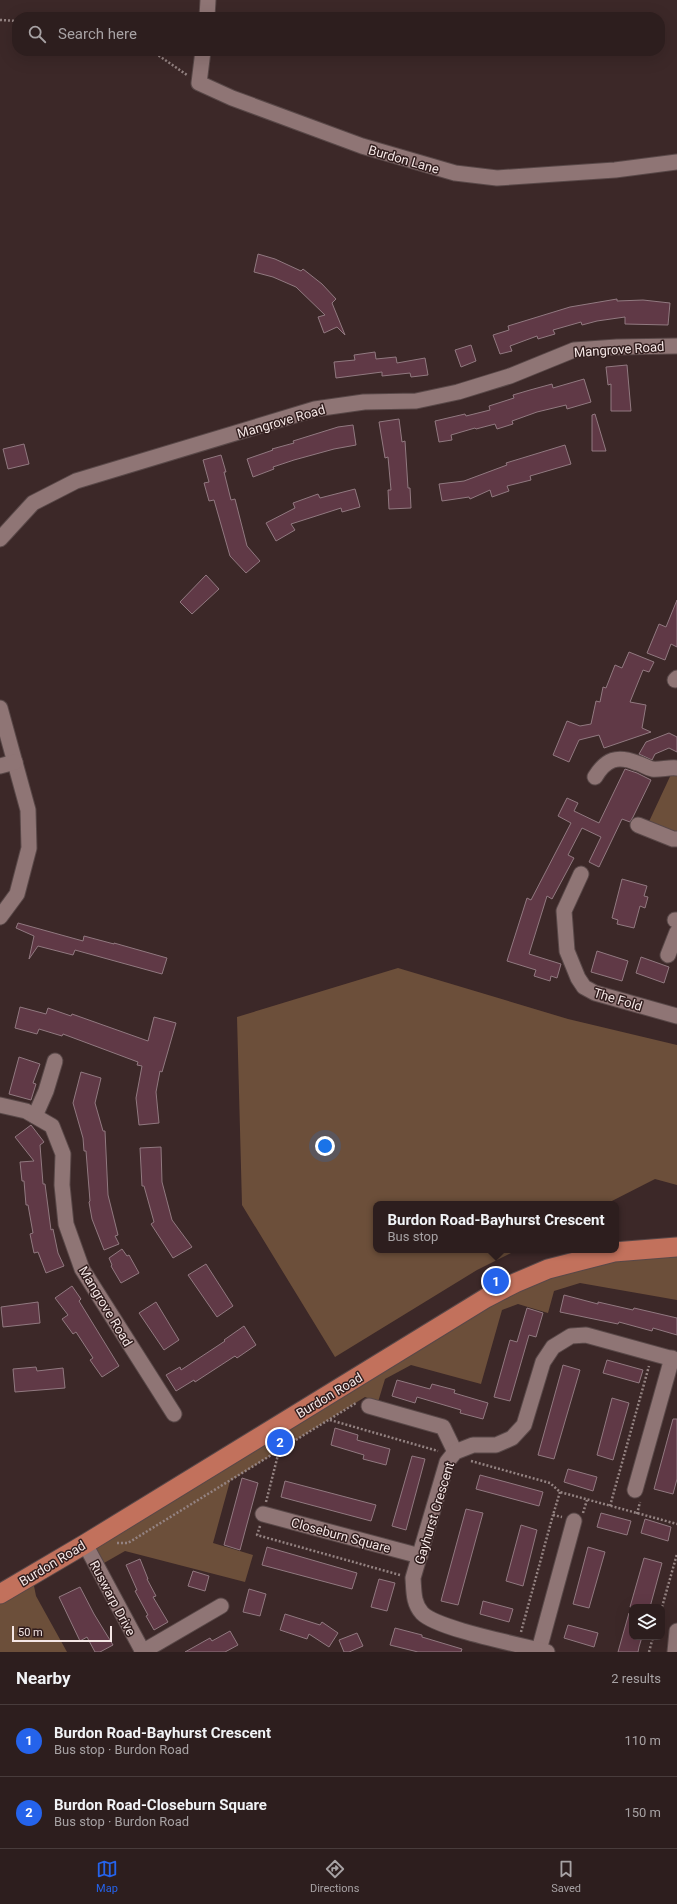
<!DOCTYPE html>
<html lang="en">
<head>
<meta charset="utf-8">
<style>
	:root { --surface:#2d1e1e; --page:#392b2b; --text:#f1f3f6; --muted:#a7a2a4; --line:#483c3c; --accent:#2563eb }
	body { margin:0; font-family:Roboto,sans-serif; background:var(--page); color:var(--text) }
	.controls { position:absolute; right:12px; bottom:12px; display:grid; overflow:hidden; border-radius:8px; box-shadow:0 4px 16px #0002 }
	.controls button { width:36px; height:36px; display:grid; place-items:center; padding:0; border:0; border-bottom:1px solid var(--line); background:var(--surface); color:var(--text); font:20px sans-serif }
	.scale { position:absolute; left:12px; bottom:10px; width:100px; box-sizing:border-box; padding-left:4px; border:2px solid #f4e6e5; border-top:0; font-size:11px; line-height:14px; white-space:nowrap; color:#f4e6e5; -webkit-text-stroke:3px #321e1e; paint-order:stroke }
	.you { position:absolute; left:325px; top:1146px; width:14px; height:14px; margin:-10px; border:3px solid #fff; border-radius:50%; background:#1a73e8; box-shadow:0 0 0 6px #1a73e833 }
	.badge { display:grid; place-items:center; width:26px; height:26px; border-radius:50%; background:var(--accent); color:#fff; font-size:13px; font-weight:700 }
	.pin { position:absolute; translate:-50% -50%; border:2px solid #fff; box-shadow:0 1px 4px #0006 }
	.popup { position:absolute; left:373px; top:1201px; width:246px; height:52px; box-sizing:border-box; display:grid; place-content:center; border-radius:8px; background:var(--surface); filter:drop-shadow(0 1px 3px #0005); font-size:13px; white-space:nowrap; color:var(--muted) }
	.popup b { font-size:15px; color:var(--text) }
	.popup::after { content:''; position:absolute; left:50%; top:100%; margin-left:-8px; border:8px solid transparent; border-top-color:var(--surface) }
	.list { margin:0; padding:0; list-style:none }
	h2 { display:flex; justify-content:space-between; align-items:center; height:52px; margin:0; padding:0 16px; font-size:17px }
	h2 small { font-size:13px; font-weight:400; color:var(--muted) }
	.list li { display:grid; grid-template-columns:26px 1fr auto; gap:12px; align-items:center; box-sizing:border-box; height:72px; padding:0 16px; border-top:1px solid var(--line) }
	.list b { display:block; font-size:15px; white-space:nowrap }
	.list p { margin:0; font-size:13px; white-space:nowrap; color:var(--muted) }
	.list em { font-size:13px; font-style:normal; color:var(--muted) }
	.icon { flex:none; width:22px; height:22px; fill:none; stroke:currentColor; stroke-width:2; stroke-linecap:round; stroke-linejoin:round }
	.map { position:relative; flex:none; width:677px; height:1652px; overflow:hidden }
	.search { position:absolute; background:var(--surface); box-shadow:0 4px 16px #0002; left:12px; right:12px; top:12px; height:44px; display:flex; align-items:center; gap:10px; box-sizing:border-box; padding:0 14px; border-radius:16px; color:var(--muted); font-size:15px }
	.sheet { height:196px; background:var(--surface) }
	nav { display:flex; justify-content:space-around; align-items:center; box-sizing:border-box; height:56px; border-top:1px solid var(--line); background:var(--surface); font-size:11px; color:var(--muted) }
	nav a { display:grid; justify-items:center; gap:2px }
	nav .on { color:var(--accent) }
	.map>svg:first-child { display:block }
	.green { fill:#6c4f3a }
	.building { fill:#603946; stroke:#917980 }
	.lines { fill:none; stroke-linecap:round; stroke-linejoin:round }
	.minor-casing { stroke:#594848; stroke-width:17 }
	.major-casing { stroke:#594848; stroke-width:21 }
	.path { stroke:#948382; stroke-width:2.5; stroke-dasharray:2 2; stroke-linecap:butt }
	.minor { stroke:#8f7575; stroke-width:15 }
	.major { stroke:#c2715c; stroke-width:19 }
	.labels { text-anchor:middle; stroke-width:3; stroke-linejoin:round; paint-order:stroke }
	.street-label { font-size:13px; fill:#f4e6e5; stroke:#321e1e }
</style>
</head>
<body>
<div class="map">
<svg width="677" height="1652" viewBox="0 0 677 1652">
	<rect width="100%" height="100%" fill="#3c2828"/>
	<g class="green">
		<polygon points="674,768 677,768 677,839 646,828"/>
		<polygon points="398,968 568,1019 677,1045 677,1185 655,1179 606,1204 376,1204 376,1250 517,1250 477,1270 335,1357 242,1205 237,1017"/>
		<polygon points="677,1247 677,1300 580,1283 554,1291 548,1313 518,1304 502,1310 481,1384 411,1365 385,1379 378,1402 365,1397 230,1481 213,1543 253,1555 245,1582 125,1551 97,1567 85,1544 515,1283"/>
		<polygon points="32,1576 36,1596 67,1652 0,1652 0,1594"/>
	</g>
	<g class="building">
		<polygon points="258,254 275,259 301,271 303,269 322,284 336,299 332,303 345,335 337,327 324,333 318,317 325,315 296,287 273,277 254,272"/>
		<polygon points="617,299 617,301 643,300 670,303 668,325 625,324 625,317 597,321 582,325 581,322 553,330 555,334 538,339 537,336 510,346 512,351 500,354 493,335 509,330 508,326 570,307"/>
		<polygon points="471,345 476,361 461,367 455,350"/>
		<polygon points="375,352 376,359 396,357 397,363 425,358 428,375 411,377 410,373 382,376 382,372 336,378 334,362 355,360 354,355"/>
		<polygon points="627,365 631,411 611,411 611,384 608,385 606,367"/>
		<polygon points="584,379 591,402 567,409 566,405 537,412 512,421 513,424 497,429 495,424 476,429 475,428 451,435 452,440 439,442 435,421 465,414 466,416 490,410 489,406 514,398 513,395 530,390 552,384 553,388"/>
		<polygon points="595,414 606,451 592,451 592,415"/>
		<polygon points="399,419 402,442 405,441 408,488 410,488 411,508 389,509 388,490 391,490 388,457 385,458 379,422"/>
		<polygon points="353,425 356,445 334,449 294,460 273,467 274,469 253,477 247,459 273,450 272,449 294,443 293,441 338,427"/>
		<polygon points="24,444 29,464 8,469 3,449"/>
		<polygon points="565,445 571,464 530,476 531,480 507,486 509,491 492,497 490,490 470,499 469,497 442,501 439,484 464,481 507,465 506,463"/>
		<polygon points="221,455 226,472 224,472 231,500 235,499 247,546 260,561 246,573 230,556 214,500 209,501 204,483 209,482 203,460"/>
		<polygon points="355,489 360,507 342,512 341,508 291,524 295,530 276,541 266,523 295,508 293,503 318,494 320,498"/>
		<polygon points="206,575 219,589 192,614 180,602"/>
		<polygon points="677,600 677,647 671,644 665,660 647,653 659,624 666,627"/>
		<polygon points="629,652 654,662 649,672 643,670 630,702 646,705 642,728 651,732 604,748 599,735 579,740 569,762 553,755 567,721 580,726 591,724 596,701 600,702 603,687 606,688 615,665 622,668"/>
		<polygon points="669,733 677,737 677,752 669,748 655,754 652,760 639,754 646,742"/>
		<polygon points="625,769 637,773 651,780 633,817 630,822 622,819 599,867 589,862 601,837 582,828 568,855 574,858 552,899 547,896 529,954 561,964 557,978 551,976 550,981 534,976 536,970 507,961 527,898 531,900 571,823 558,816 567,798 578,803 574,811 599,823"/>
		<polygon points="622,879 647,886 644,896 648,897 645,908 640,906 634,928 617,924 618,920 612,918"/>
		<polygon points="18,923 83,941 84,936 114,944 114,943 167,958 162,974 75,950 73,955 38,946 29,959 34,936 16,928"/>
		<polygon points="597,951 628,961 622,981 591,972"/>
		<polygon points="641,957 669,967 664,983 636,973"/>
		<polygon points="20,1007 46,1014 48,1008 71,1016 72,1014 148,1041 154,1017 176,1023 162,1072 160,1071 156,1092 159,1123 139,1125 136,1098 142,1066 137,1065 138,1062 63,1034 62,1036 39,1029 37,1034 15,1028"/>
		<polygon points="19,1057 40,1064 33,1083 36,1084 31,1100 9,1094"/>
		<polygon points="81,1072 101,1078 95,1103 103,1131 105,1131 108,1195 118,1235 115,1236 119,1244 104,1250 92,1219 89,1202 90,1201 86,1151 84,1151 83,1138 73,1103"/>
		<polygon points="31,1125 44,1142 40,1145 43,1184 45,1184 51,1230 53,1229 58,1253 64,1266 46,1273 38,1252 34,1253 30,1234 33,1233 28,1205 26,1205 24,1181 22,1181 20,1162 34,1161 15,1137"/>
		<polygon points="161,1147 162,1182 172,1220 192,1247 173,1258 151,1224 154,1222 144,1186 142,1186 140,1148"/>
		<polygon points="122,1249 127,1256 129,1255 139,1273 121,1283 111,1266 112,1265 109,1258"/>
		<polygon points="206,1264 233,1306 217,1317 188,1275"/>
		<polygon points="72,1286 81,1299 79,1301 119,1366 102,1377 90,1360 93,1358 76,1332 73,1334 62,1319 68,1315 55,1298"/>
		<polygon points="564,1295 598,1304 598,1302 633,1310 634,1308 677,1318 677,1335 653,1328 652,1331 619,1322 618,1324 560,1312"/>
		<polygon points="38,1302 40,1323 3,1327 1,1307"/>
		<polygon points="156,1302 179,1340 164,1350 139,1313"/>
		<polygon points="527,1308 543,1313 536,1337 529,1335 510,1401 494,1397 510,1340 517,1342"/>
		<polygon points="244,1326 256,1345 237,1358 235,1356 195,1382 194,1380 176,1391 166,1375 180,1367 181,1370 225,1341 224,1340"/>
		<polygon points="607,1360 643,1370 639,1383 603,1373"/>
		<polygon points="563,1365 580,1370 554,1459 538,1455"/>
		<polygon points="36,1367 37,1371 63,1368 65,1388 15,1392 13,1369"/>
		<polygon points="397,1380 430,1389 432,1384 455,1390 454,1393 488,1403 483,1419 460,1413 461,1410 417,1397 415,1403 392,1396"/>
		<polygon points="612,1398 629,1403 613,1460 597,1455"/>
		<polygon points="673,1419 677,1419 677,1479 673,1494 654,1489"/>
		<polygon points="335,1428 358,1435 357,1440 390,1449 386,1465 363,1459 364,1455 331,1445"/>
		<polygon points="412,1456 425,1459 406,1530 392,1526"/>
		<polygon points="568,1469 597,1477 593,1491 564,1482"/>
		<polygon points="480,1475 543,1492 539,1506 476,1489"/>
		<polygon points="242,1478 258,1483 240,1550 224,1545"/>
		<polygon points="285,1481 376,1505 371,1521 281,1497"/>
		<polygon points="466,1509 483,1513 458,1605 441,1601"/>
		<polygon points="601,1513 631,1521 627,1535 597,1527"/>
		<polygon points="645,1519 671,1527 668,1541 641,1533"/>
		<polygon points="521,1525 537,1530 523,1586 506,1581"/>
		<polygon points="267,1547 357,1573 352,1589 262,1565"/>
		<polygon points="588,1547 605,1552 589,1608 573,1604"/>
		<polygon points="644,1558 662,1563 650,1607 630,1607"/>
		<polygon points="140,1559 148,1579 147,1579 156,1596 153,1597 168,1622 154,1630 146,1616 148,1615 135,1591 137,1590 126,1565"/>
		<polygon points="193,1571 209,1576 205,1591 188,1586"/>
		<polygon points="379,1579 395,1583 387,1611 371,1607"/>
		<polygon points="80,1587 94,1614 113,1645 100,1652 95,1652 87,1637 80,1641 59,1597"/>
		<polygon points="249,1589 266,1594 260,1616 243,1612"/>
		<polygon points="483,1601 513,1609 509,1622 480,1614"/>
		<polygon points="629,1613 632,1613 632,1637 642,1637 639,1647 638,1652 618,1652"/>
		<polygon points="285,1614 320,1625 322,1622 338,1633 329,1647 309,1634 307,1639 280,1630"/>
		<polygon points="568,1625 598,1633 594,1647 564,1638"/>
		<polygon points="395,1628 422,1635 422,1637 462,1649 461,1652 418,1652 390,1645"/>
		<polygon points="230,1631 238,1645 225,1652 185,1652 210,1638 212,1641"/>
		<polygon points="357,1633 363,1646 349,1652 344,1652 339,1640"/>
	</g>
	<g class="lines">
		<defs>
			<g id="minor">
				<polyline points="207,17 208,0"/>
				<polyline points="203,51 199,83 232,98 362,146 455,173 497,178 615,170 677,162"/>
				<polyline points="0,539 33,503 76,481 315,409 364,402 416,401 458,392 510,376 574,350 617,347 677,346"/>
				<polyline points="675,680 677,678"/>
				<polyline points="0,708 28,810 29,848 17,894 0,917"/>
				<polyline points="0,766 15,762"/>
				<path d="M595,777c11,-18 22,-22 42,-14 5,1 10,5 15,6 8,1 17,-2 25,-1"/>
				<polyline points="638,825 673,839 677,839"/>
				<polyline points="581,874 564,911 567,951 578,978 584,987 595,993 677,1016"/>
				<polyline points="675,920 677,920"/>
				<polyline points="668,955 677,932"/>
				<polyline points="0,1105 26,1111 52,1126 63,1154 62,1185 66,1224 82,1269 174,1414"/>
				<polyline points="35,1116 46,1091 55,1061"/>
				<polyline points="369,1406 443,1427 455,1452"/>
				<polyline points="635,1490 672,1358"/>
				<polyline points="263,1514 420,1556"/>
				<polyline points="85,1544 143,1652"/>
				<polyline points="539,1650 574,1521"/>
				<polyline points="142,1652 221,1606"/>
				<path d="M547,1652c-25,-7 -110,-23 -125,-39 -9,-10 -8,-22 -9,-35l34,-116 8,-10 18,-7h23l16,-7 12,-13 19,-63 10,-15 18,-11 15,-1 91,25"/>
				<polyline points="675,1652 677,1631"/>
			</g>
			<polyline id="major" points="0,1594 85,1544 486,1298 515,1283 548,1269 614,1252 677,1247"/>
		</defs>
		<use href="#minor" class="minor-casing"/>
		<use href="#major" class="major-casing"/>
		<g class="path">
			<polyline points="0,20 17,21"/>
			<polyline points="152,51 187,75"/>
			<polyline points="330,1420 438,1451"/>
			<polyline points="471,1461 550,1483 560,1492 677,1524"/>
			<polyline points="560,1492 553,1515 562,1517"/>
			<polyline points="266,1502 279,1451"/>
			<polyline points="610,1506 649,1366"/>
			<polyline points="583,1513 587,1500"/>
			<polyline points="637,1514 640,1502"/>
			<polyline points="260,1526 257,1535 400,1575"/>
			<polyline points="117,1543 128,1543 356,1403"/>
			<polyline points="662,1607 677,1554"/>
			<polyline points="521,1632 553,1515"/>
			<polyline points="649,1652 653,1637"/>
		</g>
		<use href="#minor" class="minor"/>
		<use href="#major" class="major"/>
	</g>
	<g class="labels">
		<g class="street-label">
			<text transform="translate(404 159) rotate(16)" y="5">Burdon Lane</text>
			<text transform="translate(619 349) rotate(-4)" y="5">Mangrove Road</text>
			<text transform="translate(281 421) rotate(-16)" y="5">Mangrove Road</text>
			<text transform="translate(618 999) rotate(17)" y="5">The Fold</text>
			<text transform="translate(106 1306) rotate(59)" y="5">Mangrove Road</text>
			<text transform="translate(329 1395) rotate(-31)" y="5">Burdon Road</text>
			<text transform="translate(434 1513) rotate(-73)" y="5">Gayhurst Crescent</text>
			<text transform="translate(341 1535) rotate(15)" y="5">Closeburn Square</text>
			<text transform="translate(52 1563) rotate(-31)" y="5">Burdon Road</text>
			<text transform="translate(113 1598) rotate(62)" y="5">Ruswarp Drive</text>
		</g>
	</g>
</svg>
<div class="controls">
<button><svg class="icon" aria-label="layers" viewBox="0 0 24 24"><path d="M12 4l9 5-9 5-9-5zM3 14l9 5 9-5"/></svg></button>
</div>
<div class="scale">50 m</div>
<div class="you"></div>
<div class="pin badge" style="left:496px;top:1281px">1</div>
<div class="popup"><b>Burdon Road-Bayhurst Crescent</b>Bus stop</div>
<div class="pin badge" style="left:280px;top:1442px">2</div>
<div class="search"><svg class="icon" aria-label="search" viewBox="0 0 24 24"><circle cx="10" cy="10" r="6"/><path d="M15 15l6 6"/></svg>Search here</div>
</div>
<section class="sheet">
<h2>Nearby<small>2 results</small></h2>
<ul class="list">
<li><span class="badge">1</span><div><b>Burdon Road-Bayhurst Crescent</b><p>Bus stop · Burdon Road</p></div><em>110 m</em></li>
<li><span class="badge">2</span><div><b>Burdon Road-Closeburn Square</b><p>Bus stop · Burdon Road</p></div><em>150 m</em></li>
</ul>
</section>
<nav>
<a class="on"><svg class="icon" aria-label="map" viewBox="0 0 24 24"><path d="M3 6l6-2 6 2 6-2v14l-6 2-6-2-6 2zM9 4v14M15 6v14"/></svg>Map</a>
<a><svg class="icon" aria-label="directions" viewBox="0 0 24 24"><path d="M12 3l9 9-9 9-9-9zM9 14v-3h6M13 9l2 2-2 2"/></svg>Directions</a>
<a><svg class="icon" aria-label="saved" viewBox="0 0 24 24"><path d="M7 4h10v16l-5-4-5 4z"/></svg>Saved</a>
</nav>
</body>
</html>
